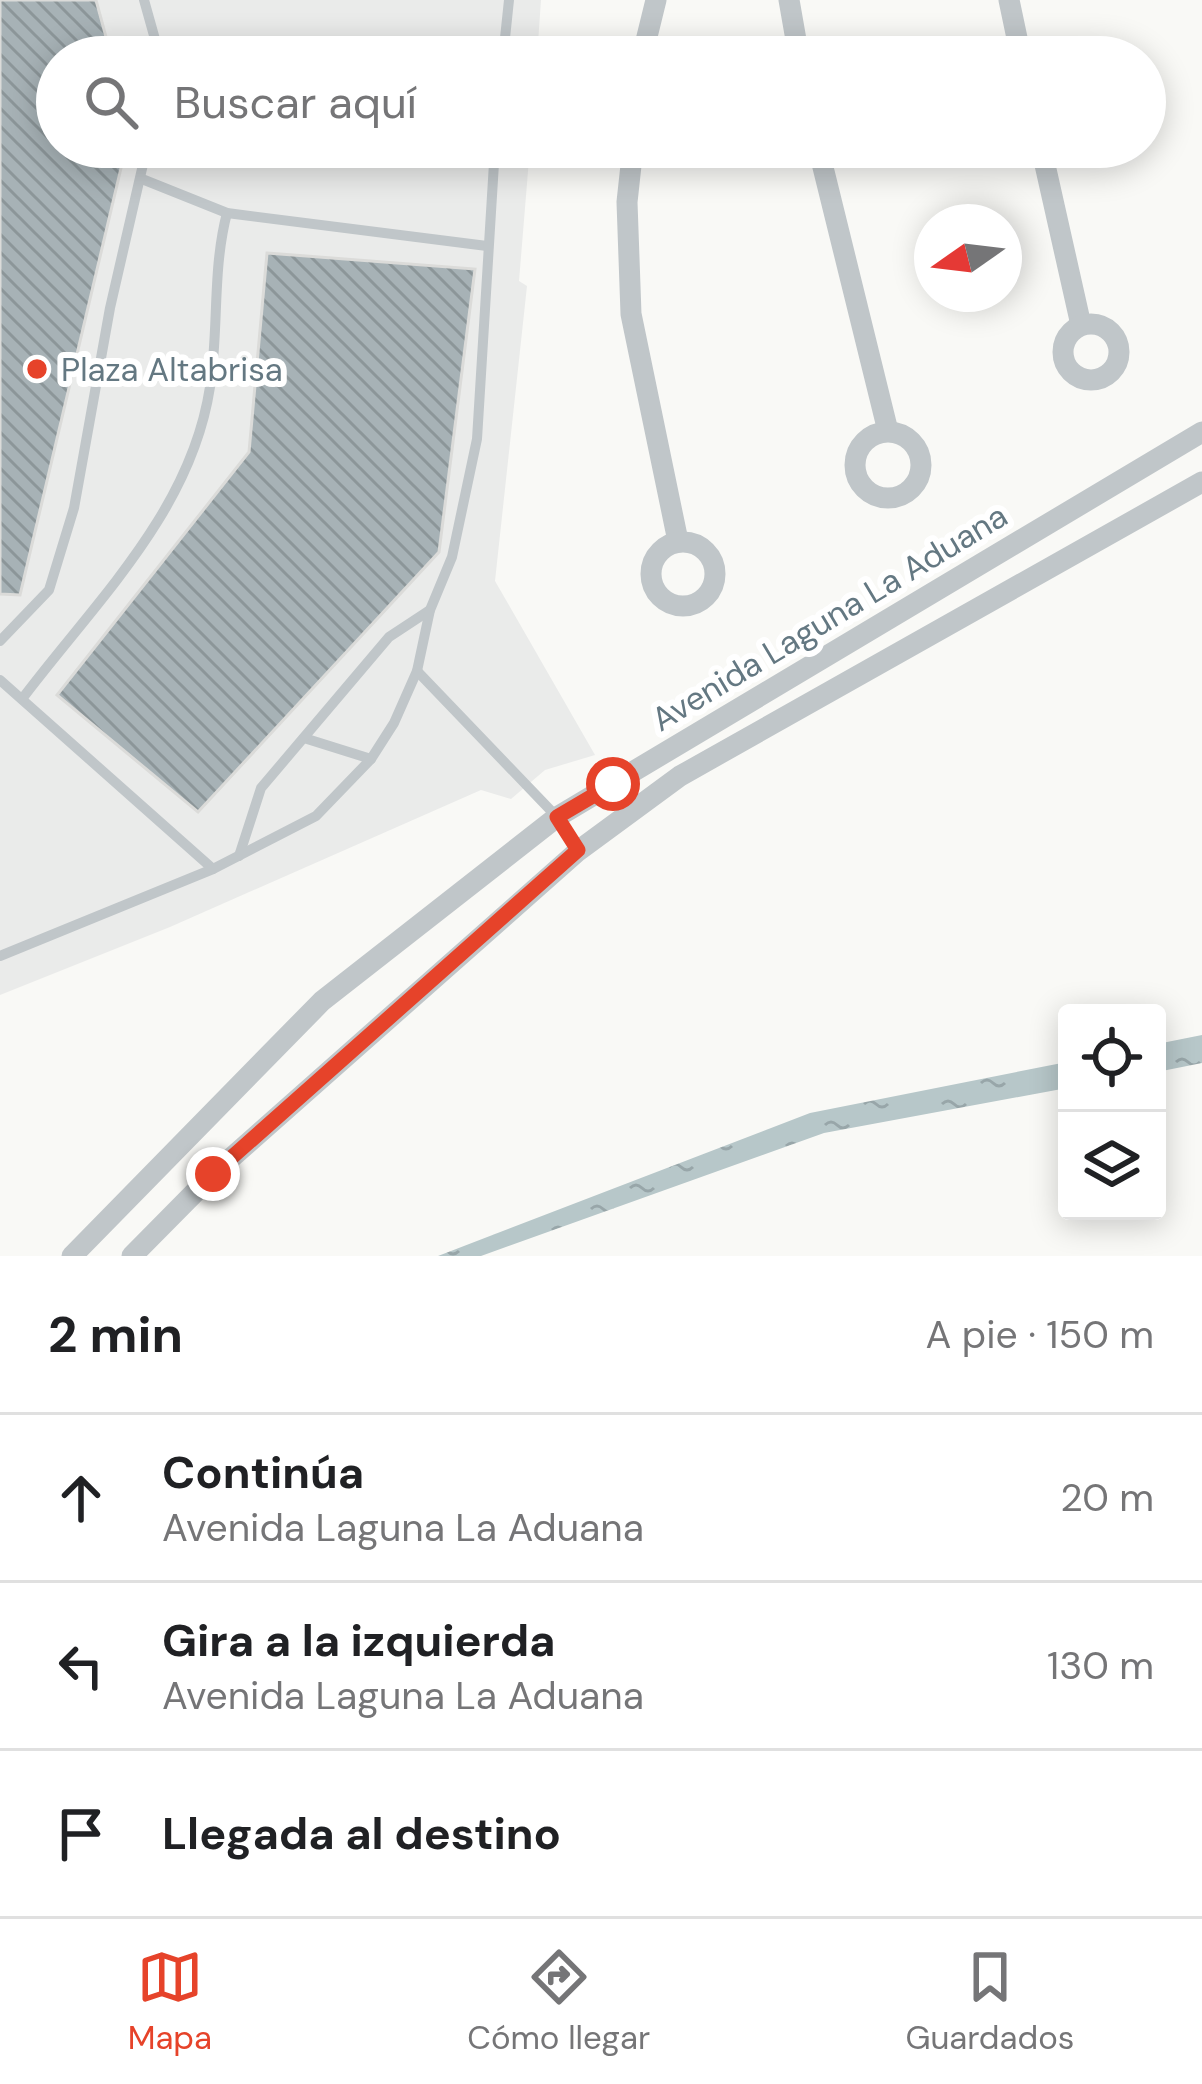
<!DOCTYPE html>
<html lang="es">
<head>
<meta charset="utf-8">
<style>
	:root { --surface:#fff; --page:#f6f6f6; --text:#202124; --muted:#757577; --line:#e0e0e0; --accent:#e6432a }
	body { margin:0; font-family:"DM Sans",sans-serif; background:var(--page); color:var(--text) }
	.controls { position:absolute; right:36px; bottom:36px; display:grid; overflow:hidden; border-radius:12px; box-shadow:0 6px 30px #0003 }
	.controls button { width:108px; height:108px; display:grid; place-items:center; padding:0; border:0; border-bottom:3px solid var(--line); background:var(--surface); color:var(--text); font:60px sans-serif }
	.compass { position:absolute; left:914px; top:204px; width:108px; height:108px; border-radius:50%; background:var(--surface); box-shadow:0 6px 30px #0003; rotate:256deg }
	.stop { position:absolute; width:36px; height:36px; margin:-27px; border:9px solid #e6432a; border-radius:50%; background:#fff }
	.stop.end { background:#e6432a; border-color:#fff; box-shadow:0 3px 12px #0008 }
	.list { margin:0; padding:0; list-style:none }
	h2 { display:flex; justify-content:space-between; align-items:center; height:156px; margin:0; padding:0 48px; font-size:51px }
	h2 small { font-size:39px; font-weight:400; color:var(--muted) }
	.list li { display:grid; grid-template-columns:78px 1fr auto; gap:36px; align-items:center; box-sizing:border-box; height:168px; padding:0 48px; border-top:3px solid var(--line) }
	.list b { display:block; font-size:45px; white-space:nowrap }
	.list p { margin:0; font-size:39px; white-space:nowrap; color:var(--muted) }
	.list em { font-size:39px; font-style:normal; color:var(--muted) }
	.icon { flex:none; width:66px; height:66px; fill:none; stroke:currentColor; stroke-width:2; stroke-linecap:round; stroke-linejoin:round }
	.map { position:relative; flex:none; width:1202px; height:1256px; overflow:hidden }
	.search { position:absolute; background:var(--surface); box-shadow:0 6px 30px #0003; left:36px; right:36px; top:36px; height:132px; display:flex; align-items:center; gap:30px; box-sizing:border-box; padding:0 42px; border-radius:66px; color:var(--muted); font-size:45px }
	.sheet { height:660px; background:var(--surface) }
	nav { display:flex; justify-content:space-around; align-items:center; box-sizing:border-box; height:168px; border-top:3px solid var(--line); background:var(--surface); font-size:33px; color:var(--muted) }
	nav a { display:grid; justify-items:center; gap:6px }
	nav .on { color:var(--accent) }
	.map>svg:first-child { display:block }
	.built { fill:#eaebea }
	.water { fill:url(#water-ripples) }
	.building { fill:url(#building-back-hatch); stroke:#dbdbd9; stroke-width:3 }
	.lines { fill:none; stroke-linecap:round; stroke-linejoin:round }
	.lane { stroke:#c0c6c9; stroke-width:10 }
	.street { stroke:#c0c6c9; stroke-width:21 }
	.route { stroke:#e6432a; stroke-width:15 }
	.poi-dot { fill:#e6432a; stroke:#fff; stroke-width:4.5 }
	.labels { text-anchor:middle; stroke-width:12; stroke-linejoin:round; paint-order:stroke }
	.poi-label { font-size:33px; fill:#647882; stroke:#fff; text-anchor:start }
	.street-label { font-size:33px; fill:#647882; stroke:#fff }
</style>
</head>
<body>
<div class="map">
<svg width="1202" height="1256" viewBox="0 0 1202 1256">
	<defs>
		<pattern id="water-ripples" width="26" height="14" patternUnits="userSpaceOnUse" patternTransform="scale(3)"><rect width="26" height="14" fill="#b7c7c9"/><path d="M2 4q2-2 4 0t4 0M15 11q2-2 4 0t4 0" fill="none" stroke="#98a6a9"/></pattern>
		<pattern id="building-back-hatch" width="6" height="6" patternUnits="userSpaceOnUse" patternTransform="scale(3)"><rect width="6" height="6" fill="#a7b2b6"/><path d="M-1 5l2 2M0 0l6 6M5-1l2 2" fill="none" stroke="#8c9699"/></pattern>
	</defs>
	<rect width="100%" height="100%" fill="#f9f9f6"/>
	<polygon class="built" points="0,0 541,0 537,57 57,57 57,147 530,147 519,281 527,286 495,581 595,755 545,770 511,799 481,790 170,927 0,995"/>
	<g class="water">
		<polygon points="1202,1035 1202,1063 1157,1072 1157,1044"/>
		<polygon points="1067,1062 1067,1088 824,1133 481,1256 438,1256 810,1113"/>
	</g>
	<g class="building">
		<polygon points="0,0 96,0 109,48 147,57 57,57 57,147 126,147 20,595 0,594"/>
		<polygon points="267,253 475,269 439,552 198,812 57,695 249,452"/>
	</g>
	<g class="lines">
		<g class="lane">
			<polyline points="144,0 160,57"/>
			<polyline points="503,57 509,0"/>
			<polyline points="142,179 227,213 487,246"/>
			<polyline points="0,641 49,590 74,508 110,308 147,147"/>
			<polyline points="417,671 557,817 578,851"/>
			<polyline points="0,680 213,869"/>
			<path d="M22,699c73,-97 169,-187 188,-312 9,-57 2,-117 17,-174"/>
			<polyline points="304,738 371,759"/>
			<polyline points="239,856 261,788 389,637 430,610"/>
			<polyline points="0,956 213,869 316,816 371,759 394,723 417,671 430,610 452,557 477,439 495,147"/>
		</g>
		<g class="street">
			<polyline points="789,0 799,57"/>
			<polyline points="1009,0 1021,57"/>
			<polyline points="642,57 656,0"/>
			<polyline points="633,147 627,202 631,314 678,541"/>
			<polyline points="818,147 888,431"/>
			<polyline points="1041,147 1081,325"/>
			<circle cx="1091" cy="352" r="28"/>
			<circle cx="888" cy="465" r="33"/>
			<circle cx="683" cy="574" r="32"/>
			<polyline points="72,1256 322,1001 557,817 1202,432"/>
			<polyline points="132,1256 213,1174 578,851 680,776 1202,482"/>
		</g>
	</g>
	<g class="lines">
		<polyline class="route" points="213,1174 578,850 557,817 613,784"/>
	</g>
	<circle class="poi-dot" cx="37" cy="369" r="12"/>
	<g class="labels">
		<g class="poi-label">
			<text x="61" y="381">Plaza Altabrisa</text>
		</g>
		<g class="street-label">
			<text transform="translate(829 617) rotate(-31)" y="12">Avenida Laguna La Aduana</text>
		</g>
	</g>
</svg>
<div class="controls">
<button><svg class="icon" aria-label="locate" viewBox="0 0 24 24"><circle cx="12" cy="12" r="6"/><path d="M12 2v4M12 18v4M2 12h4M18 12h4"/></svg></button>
<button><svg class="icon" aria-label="layers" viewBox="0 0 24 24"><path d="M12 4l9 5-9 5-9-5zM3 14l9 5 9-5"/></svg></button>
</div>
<svg class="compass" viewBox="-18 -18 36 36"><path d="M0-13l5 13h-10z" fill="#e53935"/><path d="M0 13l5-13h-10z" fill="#757577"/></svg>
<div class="stop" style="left:613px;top:784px"></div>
<div class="stop end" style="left:213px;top:1174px"></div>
<div class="search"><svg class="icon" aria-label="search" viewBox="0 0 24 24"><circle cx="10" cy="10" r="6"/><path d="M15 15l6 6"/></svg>Buscar aquí</div>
</div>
<section class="sheet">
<h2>2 min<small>A pie · 150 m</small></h2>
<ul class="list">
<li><svg class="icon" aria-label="ahead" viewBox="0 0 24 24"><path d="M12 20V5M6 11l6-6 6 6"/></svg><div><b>Continúa</b><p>Avenida Laguna La Aduana</p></div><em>20 m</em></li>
<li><svg class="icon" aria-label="left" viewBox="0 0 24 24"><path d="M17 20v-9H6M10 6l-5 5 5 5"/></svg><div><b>Gira a la izquierda</b><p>Avenida Laguna La Aduana</p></div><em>130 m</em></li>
<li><svg class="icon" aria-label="arrive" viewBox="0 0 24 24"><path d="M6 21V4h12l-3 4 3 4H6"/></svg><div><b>Llegada al destino</b></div></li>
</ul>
</section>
<nav>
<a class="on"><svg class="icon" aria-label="map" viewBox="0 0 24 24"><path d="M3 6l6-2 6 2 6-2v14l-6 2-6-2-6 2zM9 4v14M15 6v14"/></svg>Mapa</a>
<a><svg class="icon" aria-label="directions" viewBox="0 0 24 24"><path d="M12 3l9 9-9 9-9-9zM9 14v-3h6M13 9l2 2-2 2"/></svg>Cómo llegar</a>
<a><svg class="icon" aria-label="saved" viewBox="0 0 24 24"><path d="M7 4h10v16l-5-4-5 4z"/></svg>Guardados</a>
</nav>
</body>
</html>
